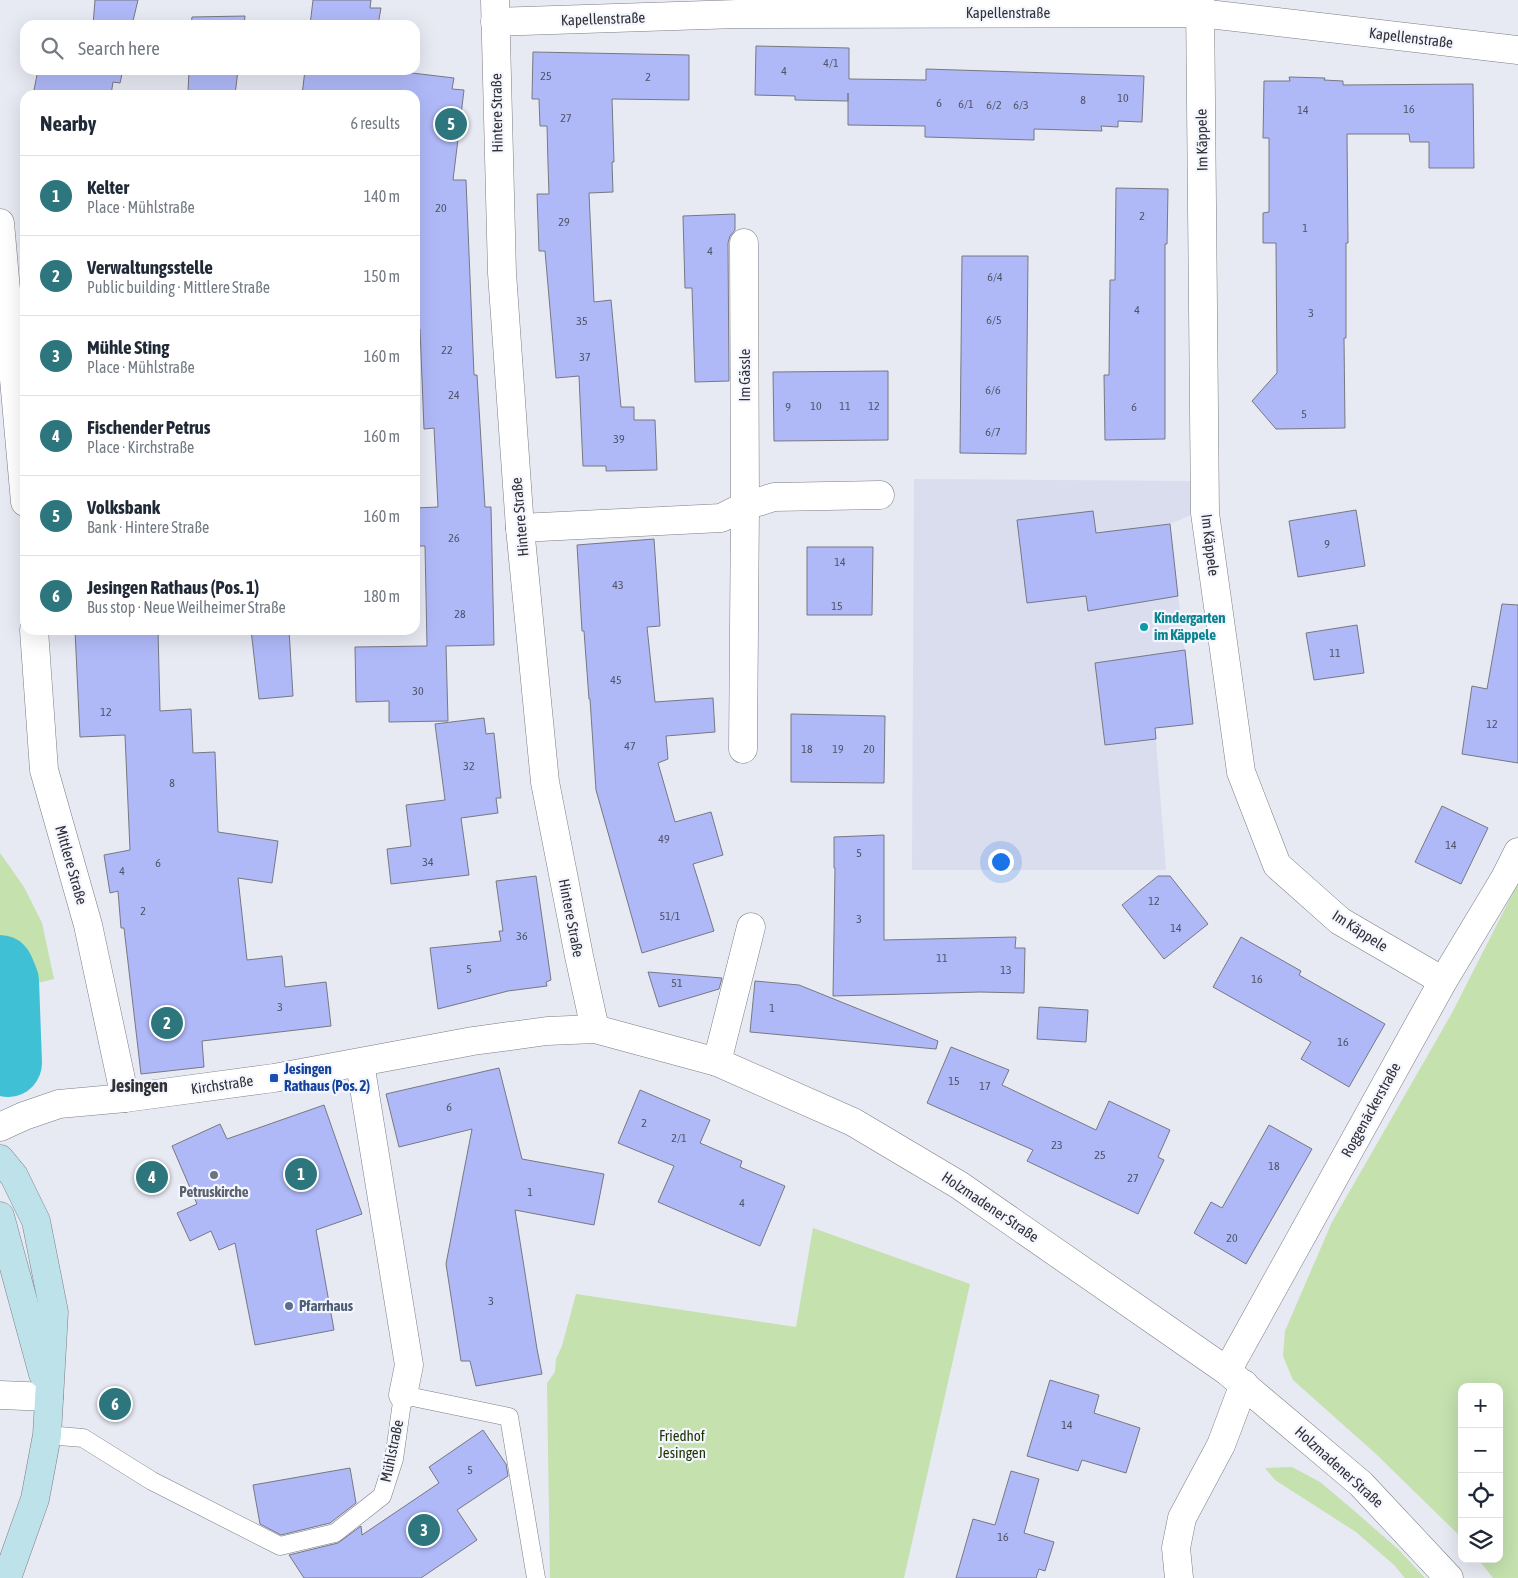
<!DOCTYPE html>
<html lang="en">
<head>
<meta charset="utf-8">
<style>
	:root { --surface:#fff; --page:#f6f6f7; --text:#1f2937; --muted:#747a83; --line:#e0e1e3; --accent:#2d767d }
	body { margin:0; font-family:"Asap Condensed",sans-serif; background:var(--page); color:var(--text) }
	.controls { position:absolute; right:15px; bottom:15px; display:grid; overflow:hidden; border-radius:10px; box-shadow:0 5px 20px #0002 }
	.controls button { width:45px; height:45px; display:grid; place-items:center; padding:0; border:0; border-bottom:1px solid var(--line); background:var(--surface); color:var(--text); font:25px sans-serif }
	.you { position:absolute; left:1000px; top:861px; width:18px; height:18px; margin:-12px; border:4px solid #fff; border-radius:50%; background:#1a73e8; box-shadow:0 0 0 8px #1a73e833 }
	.badge { display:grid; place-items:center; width:32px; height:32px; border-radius:50%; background:var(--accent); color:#fff; font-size:16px; font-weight:700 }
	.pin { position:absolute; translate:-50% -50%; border:2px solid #fff; box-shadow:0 1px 5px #0006 }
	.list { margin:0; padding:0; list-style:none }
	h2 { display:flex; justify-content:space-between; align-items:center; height:65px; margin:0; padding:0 20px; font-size:21px }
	h2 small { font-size:16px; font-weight:400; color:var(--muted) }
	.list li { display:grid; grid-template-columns:32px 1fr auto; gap:15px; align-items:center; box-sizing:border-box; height:80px; padding:0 20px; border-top:1px solid var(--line) }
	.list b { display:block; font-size:19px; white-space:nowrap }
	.list p { margin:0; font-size:16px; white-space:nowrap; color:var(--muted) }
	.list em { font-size:16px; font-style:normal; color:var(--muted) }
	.icon { flex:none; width:28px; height:28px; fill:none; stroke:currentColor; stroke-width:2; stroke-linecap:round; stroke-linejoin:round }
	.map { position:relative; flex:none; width:1518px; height:1578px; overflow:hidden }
	.search { position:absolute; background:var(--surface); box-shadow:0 5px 20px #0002; left:20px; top:20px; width:400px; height:55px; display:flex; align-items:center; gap:12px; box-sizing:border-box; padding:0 18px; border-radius:15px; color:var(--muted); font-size:19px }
	.panel { position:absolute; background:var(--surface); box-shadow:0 5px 20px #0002; left:20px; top:90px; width:400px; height:545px; border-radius:15px }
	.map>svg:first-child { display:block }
	.built { fill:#daddee }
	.green { fill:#c4e1ae }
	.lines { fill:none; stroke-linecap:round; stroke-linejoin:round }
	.river { stroke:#40c0d5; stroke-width:68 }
	.building { fill:#afb9f8; stroke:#777882 }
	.service-casing { stroke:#7b7d86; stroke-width:19 }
	.minor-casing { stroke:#7b7d86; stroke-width:29 }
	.tertiary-casing { stroke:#7b7d86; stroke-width:29 }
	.secondary-casing { stroke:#7b7d86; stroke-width:29 }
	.service { stroke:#fff; stroke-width:18 }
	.minor { stroke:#fff; stroke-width:28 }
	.tertiary { stroke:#fff; stroke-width:28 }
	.secondary { stroke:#bee2e9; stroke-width:28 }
	.culture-dot { fill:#0f9aa8; stroke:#f4f6ff; stroke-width:2 }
	.transit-dot { fill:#1a4fb4; stroke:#f4f6ff; stroke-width:2 }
	.worship-dot { fill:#6b7280; stroke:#f4f6ff; stroke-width:2 }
	.service-dot { fill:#5c6f8a; stroke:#f4f6ff; stroke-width:2 }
	.labels { text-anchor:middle; stroke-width:4.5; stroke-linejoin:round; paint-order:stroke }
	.number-label { font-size:12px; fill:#515466 }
	.street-label { font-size:15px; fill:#323236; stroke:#f4f6ff }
	.culture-label { font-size:15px; font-weight:bold; fill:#0d838f; stroke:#f4f6ff; text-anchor:start }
	.transit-label { font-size:15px; font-weight:bold; fill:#164399; stroke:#f4f6ff; text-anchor:start }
	.worship-label { font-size:15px; font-weight:bold; fill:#5b616d; stroke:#f4f6ff }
	.service-label { font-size:15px; font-weight:bold; fill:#4e5e75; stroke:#f4f6ff; text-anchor:start }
	.park-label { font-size:15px; fill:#1b3400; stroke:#f4f6ff }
	.quarter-label { font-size:18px; font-weight:bold; fill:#323236; stroke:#f4f6ff }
</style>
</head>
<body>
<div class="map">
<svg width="1518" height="1578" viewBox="0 0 1518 1578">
	<rect width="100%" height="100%" fill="#e7e9f3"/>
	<polygon class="built" points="914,479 1191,481 1193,514 1170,524 1193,724 1155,729 1166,870 912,870"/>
	<g class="green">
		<polygon points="0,853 24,887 42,923 54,979 0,992"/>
		<polygon points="1518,883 1518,1578 1493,1578 1478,1559 1499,1559 1499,1387 1462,1387 1462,1538 1376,1454 1293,1380 1283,1356 1285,1331 1332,1222 1452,1013"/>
		<polygon points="813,1228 970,1284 904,1578 550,1578 547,1383 555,1372 556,1359 562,1346 576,1294 796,1327"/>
		<polygon points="1292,1467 1320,1482 1352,1509 1398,1549 1425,1578 1405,1578 1394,1565 1356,1532 1275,1480 1265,1468"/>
	</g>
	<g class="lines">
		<polyline class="river" points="0,969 5,981 8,1063"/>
	</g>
	<g class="building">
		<polygon points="95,0 138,0 132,25 93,25"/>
		<polygon points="313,0 371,0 370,8 381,8 378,25 310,25"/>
		<polygon points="245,16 244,25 191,25 192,17"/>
		<polygon points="756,46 849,48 849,79 926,80 926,69 1144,76 1142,122 1118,121 1118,127 1101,126 1102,131 1034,129 1034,140 925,137 925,126 848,125 848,93 848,101 795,100 795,96 755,95"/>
		<polygon points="533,52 689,55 689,100 612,99 614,162 612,162 613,192 589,193 594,302 611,300 621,407 634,407 634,420 655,420 657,470 606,471 606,466 583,466 579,376 556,378 545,251 539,251 537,194 549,194 548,164 547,126 540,126 539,99 532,99"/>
		<polygon points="38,70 123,70 120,83 113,82 111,95 33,95"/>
		<polygon points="189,70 238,70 235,95 206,95 206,93 188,92"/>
		<polygon points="305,70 387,70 454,78 452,89 464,90 453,180 466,180 474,375 477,375 485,507 491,507 494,645 446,646 448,721 389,722 389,701 356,702 355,647 427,646 425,546 415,546 415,508 438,507 434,428 424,429 420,329 415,329 415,95 302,95"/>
		<polygon points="1289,77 1325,78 1324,80 1343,81 1343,85 1473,84 1474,168 1429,168 1429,142 1410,142 1409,134 1347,134 1348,243 1346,243 1346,338 1344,338 1345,428 1276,429 1252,401 1277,373 1276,243 1263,243 1263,213 1269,212 1269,138 1263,138 1264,81 1290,81"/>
		<polygon points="1116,188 1168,189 1167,244 1165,244 1165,439 1105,440 1104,375 1109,375 1110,280 1115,280"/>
		<polygon points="735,214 735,230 730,236 728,243 729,381 695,382 692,288 685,288 683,216"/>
		<polygon points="962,256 1028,256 1026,454 960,453"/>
		<polygon points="888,371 888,440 774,441 773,372"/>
		<polygon points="1356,510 1365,566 1298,577 1289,521"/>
		<polygon points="1093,511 1096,533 1170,524 1178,596 1088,611 1086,596 1027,603 1017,520"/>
		<polygon points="654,539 660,626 647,627 655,702 713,698 715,732 666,736 668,759 658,763 675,822 711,812 723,855 693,864 714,931 642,953 596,790 590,699 589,699 584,631 582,631 577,545"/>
		<polygon points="807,547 873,547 872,615 807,615"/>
		<polygon points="1502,604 1518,605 1518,763 1462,754 1472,686 1487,689"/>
		<polygon points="1357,625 1364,673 1314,680 1306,633"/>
		<polygon points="75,630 158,630 160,711 191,709 193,753 215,752 218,832 278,841 272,883 238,878 247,960 282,956 285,987 326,982 331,1026 202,1041 204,1067 141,1074 124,928 121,928 118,891 110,893 104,855 130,850 125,735 80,737"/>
		<polygon points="251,630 289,630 293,696 259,699"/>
		<polygon points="1185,650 1193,724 1155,728 1156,739 1105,745 1095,663"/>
		<polygon points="791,714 885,716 884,783 791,782"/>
		<polygon points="484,718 486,734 494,733 501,798 496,798 498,813 461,818 469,875 391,884 387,849 411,846 406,805 445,800 435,724"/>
		<polygon points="1442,806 1488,828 1461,884 1415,862"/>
		<polygon points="884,835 884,940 1016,937 1015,948 1025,948 1024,993 980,992 833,996 835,868 834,868 834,837"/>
		<polygon points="536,876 551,980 546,982 547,986 508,991 438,1009 430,948 501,941 499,931 503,931 496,881"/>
		<polygon points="1158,876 1170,876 1208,924 1164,959 1122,905"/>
		<polygon points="1241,937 1301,971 1299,975 1385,1024 1349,1087 1301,1059 1311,1042 1213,987"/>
		<polygon points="648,972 722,978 719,989 659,1007"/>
		<polygon points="755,981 799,985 938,1041 936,1049 750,1032"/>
		<polygon points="1039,1007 1088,1010 1086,1042 1037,1039"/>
		<polygon points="951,1047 1009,1070 1002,1085 1096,1130 1109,1101 1170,1130 1158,1157 1164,1160 1138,1214 1027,1161 1033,1150 927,1103"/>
		<polygon points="499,1068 522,1159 604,1174 594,1225 515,1210 537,1349 542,1374 476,1386 470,1361 461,1361 446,1264 472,1129 399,1147 386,1094"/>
		<polygon points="640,1090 710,1120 700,1143 742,1161 740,1167 785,1186 760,1246 658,1202 674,1166 618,1143"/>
		<polygon points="324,1105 362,1214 316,1230 334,1330 255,1345 235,1243 219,1250 211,1231 190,1241 177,1213 197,1204 172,1146 220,1124 227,1139"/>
		<polygon points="1269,1125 1312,1149 1246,1264 1194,1233 1211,1202 1222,1208"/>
		<polygon points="1050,1380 1099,1395 1094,1413 1140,1428 1126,1473 1082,1460 1078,1471 1027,1456"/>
		<polygon points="483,1430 506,1464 508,1476 457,1510 477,1540 421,1578 304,1578 289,1555 338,1543 361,1526 362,1535 439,1483 429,1467"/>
		<polygon points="350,1468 356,1503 330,1523 281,1535 260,1524 253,1485"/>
		<polygon points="1011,1471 1039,1479 1024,1533 1054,1542 1045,1571 1039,1569 1036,1578 956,1578 973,1519 995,1525"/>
	</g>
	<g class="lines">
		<defs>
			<polyline id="service" points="47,1435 83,1438 152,1481 280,1546 335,1533 382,1496 394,1459 403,1395 509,1417 536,1578"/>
			<g id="minor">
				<polyline points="495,0 502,273 520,528 545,782 579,956 595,1029"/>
				<polyline points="1200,0 1205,513 1241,772 1277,865 1340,921 1443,981"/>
				<polyline points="495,22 737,14 1200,13 1518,50"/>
				<polyline points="0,223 25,502"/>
				<polyline points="520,528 721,518 745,506 774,497 880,495"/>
				<polyline points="34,630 44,770 88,925 125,1098"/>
				<polyline points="743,749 745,506 744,243"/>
				<polyline points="717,1062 751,927"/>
				<polyline points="360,1063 409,1365 403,1395"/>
				<polyline points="1227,1371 1443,981 1505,878 1518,852"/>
				<polyline points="0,1395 49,1397"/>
				<polyline points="1179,1578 1176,1548 1182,1518 1221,1445 1244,1384"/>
			</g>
			<polyline id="tertiary" points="0,1127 24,1116 59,1104 125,1098 274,1078 473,1041 547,1031 595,1029 717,1062 853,1122 959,1185 1227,1371 1361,1484 1449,1578"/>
			<g id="secondary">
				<polyline points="0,1159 14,1176 36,1221 54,1312 47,1435 35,1499 7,1578"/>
				<polyline points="0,1216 43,1374"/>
			</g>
		</defs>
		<use href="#service" class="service-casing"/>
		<use href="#minor" class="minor-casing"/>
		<use href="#tertiary" class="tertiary-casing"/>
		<use href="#secondary" class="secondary-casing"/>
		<use href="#service" class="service"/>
		<use href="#minor" class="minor"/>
		<use href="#tertiary" class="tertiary"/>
		<use href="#secondary" class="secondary"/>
	</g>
	<circle class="culture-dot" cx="1144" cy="627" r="5"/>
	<rect class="transit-dot" x="269" y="1073" width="10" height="10" rx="2.5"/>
	<circle class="worship-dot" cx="214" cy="1175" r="5"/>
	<circle class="service-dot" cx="289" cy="1306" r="5"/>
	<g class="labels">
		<g class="number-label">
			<text x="831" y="67">4/1</text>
			<text x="784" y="75">4</text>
			<text x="546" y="80">25</text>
			<text x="648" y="81">2</text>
			<text x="1123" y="102">10</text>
			<text x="1083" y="104">8</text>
			<text x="939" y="107">6</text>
			<text x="966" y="108">6/1</text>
			<text x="994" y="109">6/2</text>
			<text x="1021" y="109">6/3</text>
			<text x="1409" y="113">16</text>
			<text x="1303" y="114">14</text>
			<text x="566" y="122">27</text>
			<text x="441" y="212">20</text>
			<text x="1142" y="220">2</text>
			<text x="564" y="226">29</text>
			<text x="1305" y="232">1</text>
			<text x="710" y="255">4</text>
			<text x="995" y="281">6/4</text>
			<text x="1137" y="314">4</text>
			<text x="1311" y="317">3</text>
			<text x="994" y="324">6/5</text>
			<text x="582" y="325">35</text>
			<text x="447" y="354">22</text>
			<text x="585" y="361">37</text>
			<text x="993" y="394">6/6</text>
			<text x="454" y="399">24</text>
			<text x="816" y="410">10</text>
			<text x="845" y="410">11</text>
			<text x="874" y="410">12</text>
			<text x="788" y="411">9</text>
			<text x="1134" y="411">6</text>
			<text x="1304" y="418">5</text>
			<text x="993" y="436">6/7</text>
			<text x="619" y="443">39</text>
			<text x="454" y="542">26</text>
			<text x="1327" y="548">9</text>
			<text x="840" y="566">14</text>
			<text x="618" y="589">43</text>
			<text x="837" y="610">15</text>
			<text x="460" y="618">28</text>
			<text x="1335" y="657">11</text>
			<text x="616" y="684">45</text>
			<text x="418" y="695">30</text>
			<text x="106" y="716">12</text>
			<text x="1492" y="728">12</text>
			<text x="630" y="750">47</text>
			<text x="807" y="753">18</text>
			<text x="838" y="753">19</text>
			<text x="869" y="753">20</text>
			<text x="469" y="770">32</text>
			<text x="172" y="787">8</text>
			<text x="664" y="843">49</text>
			<text x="1451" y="849">14</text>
			<text x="859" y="857">5</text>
			<text x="428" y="866">34</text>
			<text x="158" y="867">6</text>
			<text x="122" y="875">4</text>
			<text x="1154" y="905">12</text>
			<text x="143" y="915">2</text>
			<text x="670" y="920">51/1</text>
			<text x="859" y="923">3</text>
			<text x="1176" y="932">14</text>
			<text x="522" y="940">36</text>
			<text x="942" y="962">11</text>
			<text x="469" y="973">5</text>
			<text x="1006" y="974">13</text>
			<text x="1257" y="983">16</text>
			<text x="677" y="987">51</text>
			<text x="280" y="1011">3</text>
			<text x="772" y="1012">1</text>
			<text x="1343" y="1046">16</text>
			<text x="954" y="1085">15</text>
			<text x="985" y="1090">17</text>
			<text x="449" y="1111">6</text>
			<text x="644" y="1127">2</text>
			<text x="679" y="1142">2/1</text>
			<text x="1057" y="1149">23</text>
			<text x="1100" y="1159">25</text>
			<text x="1274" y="1170">18</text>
			<text x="1133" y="1182">27</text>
			<text x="530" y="1196">1</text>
			<text x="742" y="1207">4</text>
			<text x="1232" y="1242">20</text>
			<text x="491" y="1305">3</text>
			<text x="1067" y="1429">14</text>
			<text x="470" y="1474">5</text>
			<text x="1003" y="1541">16</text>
		</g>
		<g class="street-label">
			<text x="1008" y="18">Kapellenstraße</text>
			<text transform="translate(603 19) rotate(-2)" y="5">Kapellenstraße</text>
			<text transform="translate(1411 38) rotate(7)" y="5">Kapellenstraße</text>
			<text transform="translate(497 113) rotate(-91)" y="5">Hintere Straße</text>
			<text transform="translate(1202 140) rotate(-91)" y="5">Im Käppele</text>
			<text transform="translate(745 375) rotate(-90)" y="5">Im Gässle</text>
			<text transform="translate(520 517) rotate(-95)" y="5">Hintere Straße</text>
			<text transform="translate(1210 545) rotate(83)" y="5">Im Käppele</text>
			<text transform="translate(71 865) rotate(74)" y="5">Mittlere Straße</text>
			<text transform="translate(571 918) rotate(79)" y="5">Hintere Straße</text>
			<text transform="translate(1360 931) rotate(33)" y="5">Im Käppele</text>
			<text transform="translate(222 1085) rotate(-8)" y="5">Kirchstraße</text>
			<text transform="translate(1371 1110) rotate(-61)" y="5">Roggenäckerstraße</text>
			<text transform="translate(990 1207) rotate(34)" y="5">Holzmadener Straße</text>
			<text transform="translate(392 1451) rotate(-78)" y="5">Mühlstraße</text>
			<text transform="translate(1339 1467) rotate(42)" y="5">Holzmadener Straße</text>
		</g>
		<g class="culture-label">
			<text x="1154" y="623">Kindergarten<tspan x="1154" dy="17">im Käppele</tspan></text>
		</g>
		<g class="transit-label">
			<text x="284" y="1074">Jesingen<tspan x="284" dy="17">Rathaus (Pos. 2)</tspan></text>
		</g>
		<g class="worship-label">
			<text x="214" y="1197">Petruskirche</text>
		</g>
		<g class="service-label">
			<text x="299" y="1311">Pfarrhaus</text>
		</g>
		<g class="park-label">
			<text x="682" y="1441">Friedhof<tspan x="682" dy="17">Jesingen</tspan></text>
		</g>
		<g class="quarter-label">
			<text x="139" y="1092">Jesingen</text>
		</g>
	</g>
</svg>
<div class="controls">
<button>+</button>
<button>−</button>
<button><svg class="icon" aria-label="locate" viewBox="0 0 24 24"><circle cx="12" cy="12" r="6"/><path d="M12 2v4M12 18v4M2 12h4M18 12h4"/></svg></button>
<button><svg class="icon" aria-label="layers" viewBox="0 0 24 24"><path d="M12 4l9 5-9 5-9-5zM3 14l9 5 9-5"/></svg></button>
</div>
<div class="you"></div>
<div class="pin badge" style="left:301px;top:1174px">1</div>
<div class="pin badge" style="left:167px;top:1023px">2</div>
<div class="pin badge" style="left:424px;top:1530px">3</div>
<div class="pin badge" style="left:152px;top:1177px">4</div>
<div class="pin badge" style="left:451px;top:124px">5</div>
<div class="pin badge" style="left:115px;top:1404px">6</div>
<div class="search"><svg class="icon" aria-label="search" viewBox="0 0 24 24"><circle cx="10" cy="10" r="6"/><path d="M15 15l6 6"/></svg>Search here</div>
<section class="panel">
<h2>Nearby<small>6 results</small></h2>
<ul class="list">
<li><span class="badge">1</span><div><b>Kelter</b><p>Place · Mühlstraße</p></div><em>140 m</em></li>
<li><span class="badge">2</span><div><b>Verwaltungsstelle</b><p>Public building · Mittlere Straße</p></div><em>150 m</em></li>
<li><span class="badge">3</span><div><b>Mühle Sting</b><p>Place · Mühlstraße</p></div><em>160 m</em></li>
<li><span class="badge">4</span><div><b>Fischender Petrus</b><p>Place · Kirchstraße</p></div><em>160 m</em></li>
<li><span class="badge">5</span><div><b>Volksbank</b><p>Bank · Hintere Straße</p></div><em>160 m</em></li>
<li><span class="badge">6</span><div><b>Jesingen Rathaus (Pos. 1)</b><p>Bus stop · Neue Weilheimer Straße</p></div><em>180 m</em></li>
</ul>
</section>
</div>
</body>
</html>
